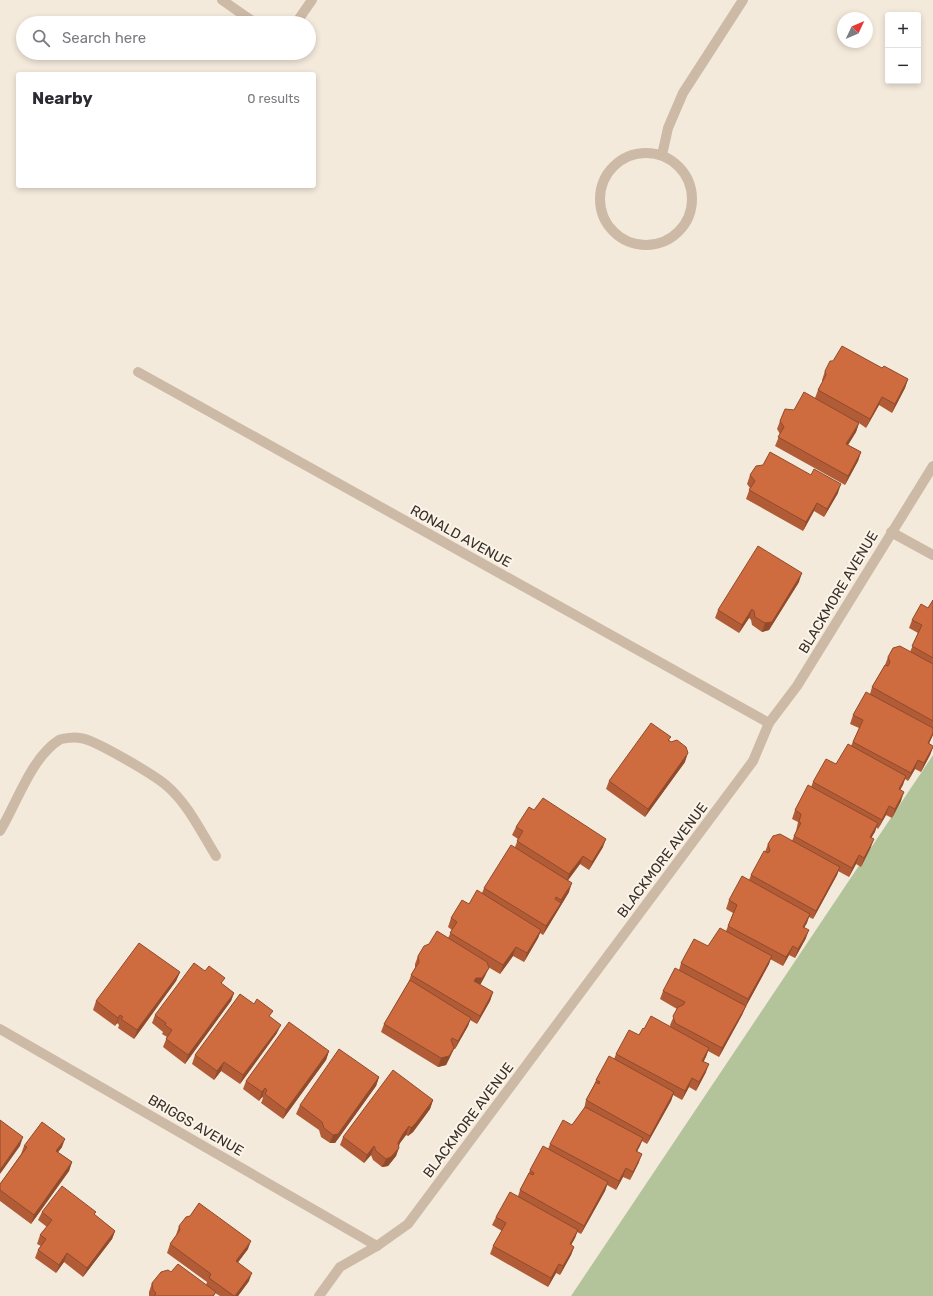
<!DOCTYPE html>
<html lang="en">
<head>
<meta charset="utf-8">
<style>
	:root { --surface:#fff; --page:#f2f2f3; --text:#2b2b33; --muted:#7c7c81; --line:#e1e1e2 }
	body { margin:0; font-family:Rubik,sans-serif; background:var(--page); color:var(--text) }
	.controls { position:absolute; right:12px; top:12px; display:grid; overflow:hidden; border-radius:4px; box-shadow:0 2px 6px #0003 }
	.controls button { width:36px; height:36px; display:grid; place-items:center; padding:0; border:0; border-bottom:1px solid var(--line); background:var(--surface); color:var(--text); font:20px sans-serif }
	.compass { position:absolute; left:837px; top:12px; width:36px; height:36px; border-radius:50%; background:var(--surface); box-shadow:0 2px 6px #0003; rotate:46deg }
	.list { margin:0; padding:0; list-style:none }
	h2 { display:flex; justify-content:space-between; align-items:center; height:52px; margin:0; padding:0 16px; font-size:17px }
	h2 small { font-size:13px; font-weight:400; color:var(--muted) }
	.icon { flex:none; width:22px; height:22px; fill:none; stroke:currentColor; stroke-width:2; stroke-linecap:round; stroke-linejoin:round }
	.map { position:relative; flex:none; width:933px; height:1296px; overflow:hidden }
	.search { position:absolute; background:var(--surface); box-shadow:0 2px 6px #0003; left:16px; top:16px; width:300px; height:44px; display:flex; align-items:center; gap:10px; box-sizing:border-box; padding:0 14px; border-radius:22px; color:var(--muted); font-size:15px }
	.panel { position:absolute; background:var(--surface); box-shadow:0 2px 6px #0003; left:16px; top:72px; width:300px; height:116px; border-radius:4px }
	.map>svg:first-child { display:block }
	.green { fill:#b3c49a }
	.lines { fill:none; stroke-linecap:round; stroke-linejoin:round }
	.lane { stroke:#cdbaa6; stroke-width:10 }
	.street { stroke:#cdbaa6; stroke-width:10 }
	.wall { fill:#b15c36 }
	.shaded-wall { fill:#904b2c }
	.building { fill:#ce6b3f; stroke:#904b2c }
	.labels { text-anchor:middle; stroke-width:4; stroke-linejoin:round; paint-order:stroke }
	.street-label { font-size:14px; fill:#392e28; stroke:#fbf4e8 }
</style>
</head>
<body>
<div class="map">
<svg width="933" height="1296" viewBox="0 0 933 1296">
	<rect width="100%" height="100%" fill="#f4eadc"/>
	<polygon class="green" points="933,755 933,1296 571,1296"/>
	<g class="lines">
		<polyline class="lane" points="891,532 933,555"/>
		<g class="street">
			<polyline points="222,0 255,23"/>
			<polyline points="296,23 312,0"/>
			<circle cx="646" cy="199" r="46"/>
			<polyline points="662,155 668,128 683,93 743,0"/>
			<polyline points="138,372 769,723"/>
			<path d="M0,831c17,-28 31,-73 59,-91 4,-2 16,-3 21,-2 14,1 76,38 87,48 21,18 34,46 49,70"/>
			<polyline points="0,1029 377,1246"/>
			<polyline points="319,1296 340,1267 377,1246 408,1224 753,761 769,723 797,686 933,466"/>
		</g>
	</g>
	<g class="wall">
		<polygon points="882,368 908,379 905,388 892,413 879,405 866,428 859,423 856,432 848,445 861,452 858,461 845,485 775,446 780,434 777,429 780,421 794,410 815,398 818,390 823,382 822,380 825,371"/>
		<polygon points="763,465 838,493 824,517 814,511 803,531 746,499 750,488 747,484 750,475"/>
		<polygon points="799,582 769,630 762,632 752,625 751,620 749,618 739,633 715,618 718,610"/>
		<polygon points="933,600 933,735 929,744 933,747 930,755 921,772 915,769 908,781 905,779 900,790 901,801 892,818 886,815 878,829 876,827 871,837 871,847 861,867 856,864 849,877 838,871 837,875 813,919 809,917 804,927 806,938 795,958 789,955 783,966 770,959 769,964 745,1008 742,1015 719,1057 708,1051 704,1061 706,1072 696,1091 689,1087 682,1100 673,1095 671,1101 647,1144 642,1141 637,1151 639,1162 630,1180 623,1177 616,1190 607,1185 605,1191 581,1234 577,1232 575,1238 571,1245 574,1247 571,1255 560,1275 556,1273 548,1287 490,1254 493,1246 502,1231 492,1225 496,1217 518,1196 520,1190 528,1175 530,1170 548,1149 550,1144 572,1125 584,1109 586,1100 594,1085 596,1080 614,1059 616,1054 639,1035 644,1029 671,1028 670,1025 677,1009 660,999 663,991 679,970 681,963 708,946 726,931 733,913 726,909 729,900 749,880 751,875 765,852 768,844 792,841 796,831 798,822 792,819 795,810 811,787 813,782 836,764 851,746 859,728 850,724 853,715 870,694 872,687 885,665 888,657 910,652 918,633 909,628 912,620 928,608"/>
		<polygon points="671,737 669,740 671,742 685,762 645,817 606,789 609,781"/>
		<polygon points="534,810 603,847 589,870 580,864 568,880 569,892 543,935 540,933 538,938 524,962 513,956 500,974 488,967 485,976 480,985 493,992 490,1001 477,1024 470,1020 468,1026 455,1049 454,1049 446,1065 438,1067 381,1032 384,1024 409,981 411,975 415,968 415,964 418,956 429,944 448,938 452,930 448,927 451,918 482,893 484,888 515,847 518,839 512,835 516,827"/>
		<polygon points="205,971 234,993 231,1001 185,1064 163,1047 167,1037 162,1034 163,1032 152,1023 155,1015"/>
		<polygon points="180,972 176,981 134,1039 118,1028 119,1025 117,1023 115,1026 93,1010 96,1001"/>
		<polygon points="271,1017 277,1033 240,1084 221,1071 214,1080 192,1064 195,1055"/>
		<polygon points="329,1051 326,1060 283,1119 261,1103 263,1098 262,1097 259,1101 243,1089 246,1081"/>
		<polygon points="379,1077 376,1086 335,1143 330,1143 321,1137 319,1130 296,1114 300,1105"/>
		<polygon points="433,1100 430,1109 413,1132 408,1136 406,1135 400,1143 396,1156 388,1166 382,1167 373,1160 371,1155 364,1163 340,1145 343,1137"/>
		<polygon points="24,1146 62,1147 58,1152 72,1162 69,1171 31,1224 0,1201 0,1184 21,1154"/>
		<polygon points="42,1212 95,1215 115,1231 112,1239 83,1277 64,1262 56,1273 35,1258 38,1250 41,1246 37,1244 40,1235 47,1227 38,1220"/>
		<polygon points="179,1226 248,1249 238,1262 249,1281 238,1296 220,1296 215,1293 214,1296 149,1296 149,1292 152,1283 171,1272 206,1285 207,1282 167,1253 170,1244 176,1236 176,1235"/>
	</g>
	<g class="shaded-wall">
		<polygon points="908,379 905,388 892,413 895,404"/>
		<polygon points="882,397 879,405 866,428 870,419"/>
		<polygon points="859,423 856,432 843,453 846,444"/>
		<polygon points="861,452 858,461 845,485 848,476"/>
		<polygon points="841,484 838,493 824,517 827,509"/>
		<polygon points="817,503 814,511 803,531 806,522"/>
		<polygon points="802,573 799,582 769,630 762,632 765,623"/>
		<polygon points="752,609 749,618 739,633 742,625"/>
		<polygon points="933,733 932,737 924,752 928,743"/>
		<polygon points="933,747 930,755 921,772 924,763"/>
		<polygon points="688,753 685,762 645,817 648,809"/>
		<polygon points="918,760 915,769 908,781 911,773"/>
		<polygon points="906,776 903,785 896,797 899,789"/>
		<polygon points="904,792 901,801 892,818 895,809"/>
		<polygon points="889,806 886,815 878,829 882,820"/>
		<polygon points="878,823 875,832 867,845 870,837"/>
		<polygon points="606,839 603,847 589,870 592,862"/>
		<polygon points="874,839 871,847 861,867 864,858"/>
		<polygon points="859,855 856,864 849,877 852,868"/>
		<polygon points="583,856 580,864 566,883 569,874"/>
		<polygon points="840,867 837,875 813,919 816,911"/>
		<polygon points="572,883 569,892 543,935 546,926"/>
		<polygon points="810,914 807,923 800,935 803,927"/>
		<polygon points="541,930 538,938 524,962 527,953"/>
		<polygon points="809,930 806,938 795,958 798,949"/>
		<polygon points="793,946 789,955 783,966 786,957"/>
		<polygon points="516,947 513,956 500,974 503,965"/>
		<polygon points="772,956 769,964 745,1008 748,999"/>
		<polygon points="489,968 485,976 479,987 474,981 476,978"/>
		<polygon points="180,972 176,981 134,1039 137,1030"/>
		<polygon points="493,992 490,1001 477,1024 480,1016"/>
		<polygon points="234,993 231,1001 185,1064 188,1055"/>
		<polygon points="746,1006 742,1015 719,1057 722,1048"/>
		<polygon points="120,1015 117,1023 115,1026 118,1018"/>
		<polygon points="471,1018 468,1026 455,1049 458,1041"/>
		<polygon points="281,1025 277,1033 240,1084 243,1075"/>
		<polygon points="454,1048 450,1057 446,1065 438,1067 441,1058"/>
		<polygon points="709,1048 706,1057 699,1069 702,1061"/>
		<polygon points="329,1051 326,1060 283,1119 286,1110"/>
		<polygon points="224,1062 221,1071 214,1080 217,1071"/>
		<polygon points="709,1064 706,1072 696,1091 699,1082"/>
		<polygon points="379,1077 376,1086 335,1143 330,1143 333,1135"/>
		<polygon points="692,1078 689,1087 682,1100 685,1091"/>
		<polygon points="265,1088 262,1097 259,1101 262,1092"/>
		<polygon points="674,1092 671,1101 647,1144 650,1136"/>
		<polygon points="433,1100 430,1109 413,1132 408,1136 411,1128"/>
		<polygon points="409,1126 406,1135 400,1143 395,1151 398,1143 403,1134"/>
		<polygon points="23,1137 20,1146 0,1174 0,1170"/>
		<polygon points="643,1138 640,1146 633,1159 636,1151"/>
		<polygon points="65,1139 62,1147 53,1159 56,1151"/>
		<polygon points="374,1146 371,1155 364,1163 367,1155"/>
		<polygon points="399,1148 396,1156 388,1166 382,1167 386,1159"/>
		<polygon points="642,1154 639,1162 630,1180 633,1172"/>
		<polygon points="72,1162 69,1171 31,1224 34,1215"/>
		<polygon points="626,1168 623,1177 616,1190 619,1181"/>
		<polygon points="608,1182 605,1191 581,1234 584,1226"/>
		<polygon points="578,1230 575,1238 567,1252 570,1244"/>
		<polygon points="115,1231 112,1239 83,1277 87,1268"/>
		<polygon points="251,1241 248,1249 233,1269 236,1261"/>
		<polygon points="574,1247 571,1255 560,1275 563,1266"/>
		<polygon points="67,1253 64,1262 56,1273 59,1265"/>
		<polygon points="559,1264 556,1273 548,1287 551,1278"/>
		<polygon points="252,1273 249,1281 238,1296 235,1296"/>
	</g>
	<g class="building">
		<polygon points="842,346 882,368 884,366 908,379 895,404 882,397 870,419 818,390 826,375 825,371 830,361 833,361"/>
		<polygon points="804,392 859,423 846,444 861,452 848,476 778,437 784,427 780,421 785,409 794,410"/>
		<polygon points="770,452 811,475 814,469 841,484 827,509 817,503 806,522 749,490 755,481 750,475 756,466 763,465"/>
		<polygon points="758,546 802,573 772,622 765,623 755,617 754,611 752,609 742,625 718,610"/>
		<polygon points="933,600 933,658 912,646 922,625 912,620 921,604 928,608"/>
		<polygon points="900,646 933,664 933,721 872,687 885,665 888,666 890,662 888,657 893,648"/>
		<polygon points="866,692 933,728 933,733 928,743 933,746 933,747 924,763 918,760 911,773 853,742 863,720 853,715"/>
		<polygon points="651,723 671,737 668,740 671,742 677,740 686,747 688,753 648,809 609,781"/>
		<polygon points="848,744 906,776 899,789 904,792 895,809 889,806 882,820 813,782 826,759 836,764"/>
		<polygon points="808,785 878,823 870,837 874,839 864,858 859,855 852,868 794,836 801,823 799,822 801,814 795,810"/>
		<polygon points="543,798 606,839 592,862 583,856 569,874 517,841 523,831 516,827 529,807 534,810"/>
		<polygon points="780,834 840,867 816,911 751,875 764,851 768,853 770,851 768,844 773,836"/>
		<polygon points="511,845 572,883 561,900 556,897 555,899 561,903 546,926 484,888"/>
		<polygon points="742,876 810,914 803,927 809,930 798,949 793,946 786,957 728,926 737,905 729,900"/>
		<polygon points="477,890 541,930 527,953 516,947 503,965 450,933 457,922 451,918 462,900 469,904"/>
		<polygon points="720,928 772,956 748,999 681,963 694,939 708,946"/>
		<polygon points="437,931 487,962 489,968 482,978 476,978 474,981 493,992 480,1016 411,975 419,962 418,956 424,946 429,944"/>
		<polygon points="139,943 180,972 137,1030 121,1019 123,1017 120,1015 118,1018 96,1001"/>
		<polygon points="194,963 205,971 209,966 225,978 221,983 234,993 188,1055 166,1039 172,1030 165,1025 166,1023 155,1015"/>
		<polygon points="675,968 746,1006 722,1048 675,1023 673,1016 678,1007 683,1005 685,1002 663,991"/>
		<polygon points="410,980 471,1018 458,1041 452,1038 451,1040 454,1048 449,1056 441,1058 384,1024"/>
		<polygon points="240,994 254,1004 257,999 273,1011 269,1016 281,1025 243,1075 224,1062 217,1071 195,1055"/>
		<polygon points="651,1016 709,1048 702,1061 709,1064 699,1082 692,1078 685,1091 616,1054 629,1030 639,1035 643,1028 644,1029"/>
		<polygon points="289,1022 329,1051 286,1110 265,1094 267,1090 265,1088 262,1092 246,1081"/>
		<polygon points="339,1049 379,1077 338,1134 333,1135 324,1128 322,1122 300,1105"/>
		<polygon points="609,1056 674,1092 650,1136 586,1100 596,1082 599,1084 600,1082 596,1080"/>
		<polygon points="393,1070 433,1100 416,1123 411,1128 409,1126 403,1134 398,1143 399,1148 391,1157 386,1159 376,1151 374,1146 367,1155 343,1137"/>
		<polygon points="585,1107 643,1138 636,1151 642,1154 633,1172 626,1168 619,1181 550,1144 563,1120 572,1125"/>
		<polygon points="0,1120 23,1137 0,1170"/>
		<polygon points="42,1122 65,1139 56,1151 72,1162 34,1215 0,1190 0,1184 27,1147 24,1146"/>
		<polygon points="543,1146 608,1182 584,1226 520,1190 529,1173 533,1175 534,1173 530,1170"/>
		<polygon points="62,1186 96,1212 94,1214 115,1231 87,1268 67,1253 59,1265 38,1250 46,1239 40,1235 52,1220 42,1212"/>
		<polygon points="510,1192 578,1230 570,1244 574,1247 563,1266 559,1264 551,1278 493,1246 506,1223 496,1217"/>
		<polygon points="199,1203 251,1241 236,1261 252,1273 235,1296 234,1296 209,1278 211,1274 170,1244 180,1230 179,1226 186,1217 190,1216"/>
		<polygon points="178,1264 216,1292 213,1296 154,1296 156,1293 153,1290 152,1283 161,1272 168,1270 171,1272"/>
	</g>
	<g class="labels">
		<g class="street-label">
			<text transform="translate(461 536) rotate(29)" y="5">RONALD AVENUE</text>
			<text transform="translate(838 592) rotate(-59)" y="5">BLACKMORE AVENUE</text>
			<text transform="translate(662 860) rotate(-53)" y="5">BLACKMORE AVENUE</text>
			<text transform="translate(468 1120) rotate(-53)" y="5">BLACKMORE AVENUE</text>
			<text transform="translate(196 1125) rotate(30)" y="5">BRIGGS AVENUE</text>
		</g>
	</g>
</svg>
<div class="controls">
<button>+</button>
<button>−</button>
</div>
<svg class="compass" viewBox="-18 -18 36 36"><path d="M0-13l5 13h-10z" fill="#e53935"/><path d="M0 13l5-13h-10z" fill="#7c7c81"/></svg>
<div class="search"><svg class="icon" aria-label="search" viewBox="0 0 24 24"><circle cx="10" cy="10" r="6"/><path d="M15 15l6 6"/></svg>Search here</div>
<section class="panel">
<h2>Nearby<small>0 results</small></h2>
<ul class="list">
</ul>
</section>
</div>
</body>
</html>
